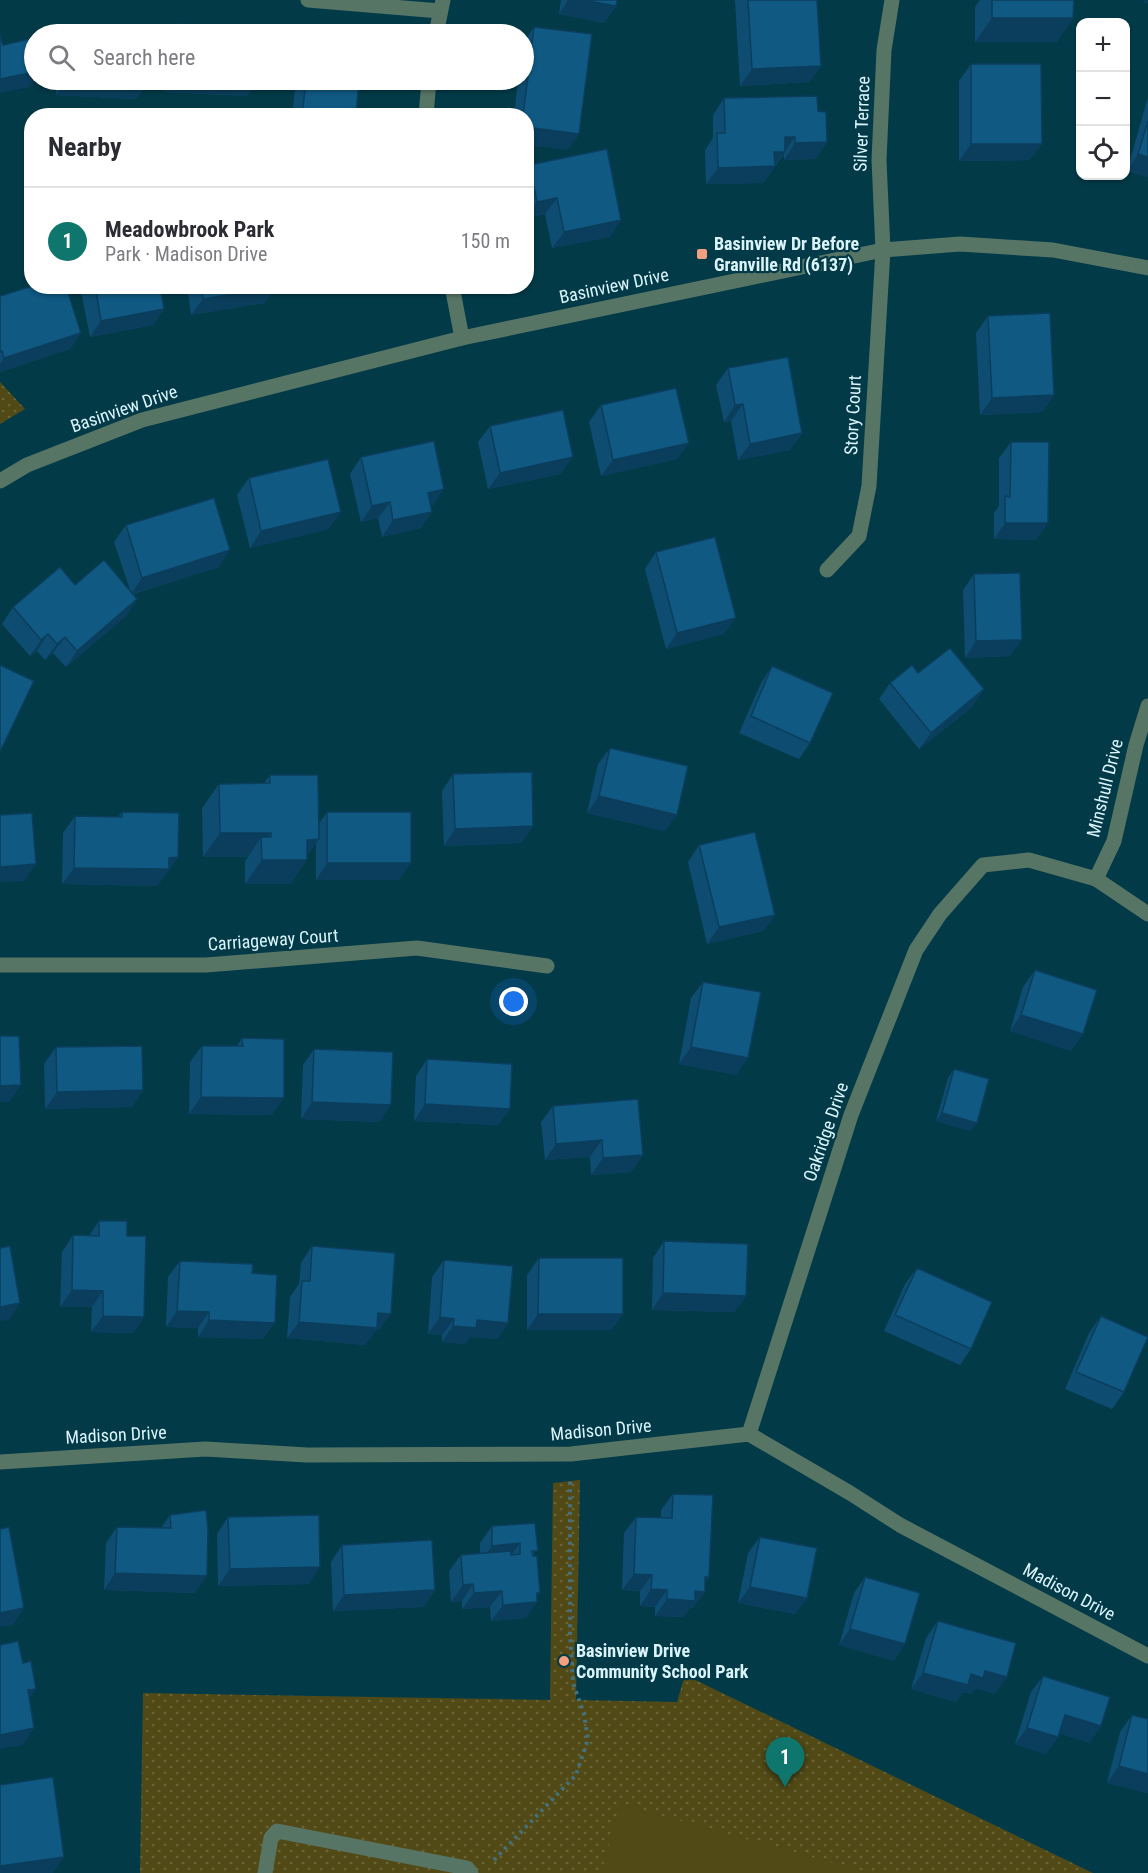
<!DOCTYPE html>
<html lang="en">
<head>
<meta charset="utf-8">
<style>
	:root { --surface:#fff; --page:#f7f7f7; --text:#2b2b33; --muted:#7c7c81; --line:#e1e1e2; --accent:#0f766e }
	body { margin:0; font-family:"Roboto Condensed",sans-serif; background:var(--page); color:var(--text) }
	.controls { position:absolute; right:18px; top:18px; display:grid; overflow:hidden; border-radius:12px; box-shadow:0 2px 4px #0004 }
	.controls button { width:54px; height:54px; display:grid; place-items:center; padding:0; border:0; border-bottom:2px solid var(--line); background:var(--surface); color:var(--text); font:30px sans-serif }
	.you { position:absolute; left:514px; top:1002px; width:21px; height:21px; margin:-15px; border:4px solid #fff; border-radius:50%; background:#1a73e8; box-shadow:0 0 0 9px #1a73e833 }
	.badge { display:grid; place-items:center; width:39px; height:39px; border-radius:50%; background:var(--accent); color:#fff; font-size:20px; font-weight:700 }
	.pin { position:absolute; translate:-50% -50px; filter:drop-shadow(0 2px 3px #0008) }
	.pin::after { content:''; position:absolute; top:32px; width:21px; height:18px; background:inherit; clip-path:polygon(0 0,100% 0,50% 100%) }
	.list { margin:0; padding:0; list-style:none }
	h2 { display:flex; justify-content:space-between; align-items:center; height:78px; margin:0; padding:0 24px; font-size:26px }
	h2 small { font-size:20px; font-weight:400; color:var(--muted) }
	.list li { display:grid; grid-template-columns:39px 1fr auto; gap:18px; align-items:center; box-sizing:border-box; height:108px; padding:0 24px; border-top:2px solid var(--line) }
	.list b { display:block; font-size:22px; white-space:nowrap }
	.list p { margin:0; font-size:20px; white-space:nowrap; color:var(--muted) }
	.list em { font-size:20px; font-style:normal; color:var(--muted) }
	.icon { flex:none; width:33px; height:33px; fill:none; stroke:currentColor; stroke-width:2; stroke-linecap:round; stroke-linejoin:round }
	.map { position:relative; flex:none; width:1148px; height:1873px; overflow:hidden }
	.search { position:absolute; background:var(--surface); box-shadow:0 2px 4px #0004; left:24px; top:24px; width:510px; height:66px; display:flex; align-items:center; gap:15px; box-sizing:border-box; padding:0 21px; border-radius:33px; color:var(--muted); font-size:22px }
	.panel { position:absolute; background:var(--surface); box-shadow:0 2px 4px #0004; left:24px; top:108px; width:510px; height:186px; border-radius:24px }
	.map>svg:first-child { display:block }
	.green { fill:url(#green-dots) }
	.pitch { fill:#514a16 }
	.lines { fill:none; stroke-linecap:round; stroke-linejoin:round }
	.path { stroke:#43727e; stroke-width:4; stroke-dasharray:3 4.5; stroke-linecap:butt }
	.minor { stroke:#577565; stroke-width:15 }
	.wall { fill:#0e4d71 }
	.shaded-wall { fill:#0b3e5c }
	.building { fill:#105983; stroke:#0b3e5c; stroke-width:1.5 }
	.poi-dot { fill:#f2a081; stroke:#023a48; stroke-width:2 }
	.labels { text-anchor:middle; stroke-width:4.5; stroke-linejoin:round; paint-order:stroke }
	.street-label { font-size:18px; fill:#dbf4fc; stroke:#023a48 }
	.poi-label { font-size:18px; font-weight:bold; fill:#dbf4fc; stroke:#023a48; text-anchor:start }
</style>
</head>
<body>
<div class="map">
<svg width="1148" height="1873" viewBox="0 0 1148 1873">
	<defs>
		<pattern id="green-dots" width="8" height="8" patternUnits="userSpaceOnUse" patternTransform="scale(1.5)"><rect width="8" height="8" fill="#514a16"/><path d="M2 2h.1M6 6h.1" fill="none" stroke="#696539" stroke-width="1.8" stroke-linecap="round"/></pattern>
	</defs>
	<rect width="100%" height="100%" fill="#023a48"/>
	<g class="green">
		<polygon points="0,382 25,409 0,424"/>
		<polygon points="580,1480 576,1700 677,1702 685,1675 1093,1873 140,1873 143,1693 550,1700 553,1483"/>
	</g>
	<polygon class="pitch" points="620,1804 869,1873 601,1873"/>
	<g class="lines">
		<polyline class="path" points="494,1860 576,1775 588,1739 584,1714 573,1683 570,1633 570,1479"/>
		<g class="minor">
			<polyline points="308,0 440,11"/>
			<polyline points="436,34 443,0"/>
			<polyline points="426,116 429,80"/>
			<polyline points="452,286 462,338"/>
			<polyline points="0,481 27,465 142,420 462,338 883,250 960,244 1053,250 1148,268"/>
			<polyline points="827,570 859,536 869,486 883,250 879,160 884,50 892,0"/>
			<polyline points="1096,879 1114,841 1136,745 1148,706"/>
			<polyline points="0,965 206,965 417,948 547,966"/>
			<polyline points="749,1434 851,1115 916,950 940,914 983,865 1029,860 1096,879 1148,914"/>
			<polyline points="0,1462 205,1449 307,1455 571,1454 749,1434 850,1493 900,1525 1148,1656"/>
			<polyline points="265,1873 271,1838 277,1831 467,1868 471,1873"/>
		</g>
	</g>
	<g class="wall">
		<polygon points="561,0 617,0 616,6 604,23 559,14"/>
		<polygon points="735,0 817,0 821,66 809,82 740,86"/>
		<polygon points="980,0 1074,0 1073,18 1057,42 975,42 975,7"/>
		<polygon points="177,24 260,34 170,34"/>
		<polygon points="534,27 579,134 567,150 526,116 514,116 518,80 524,80 524,42"/>
		<polygon points="971,64 1030,160 959,161 959,81"/>
		<polygon points="57,80 148,80 148,82 136,99 56,95"/>
		<polygon points="164,80 258,80 247,96 164,92"/>
		<polygon points="296,80 359,80 356,116 292,116"/>
		<polygon points="1148,97 1148,177 1127,171"/>
		<polygon points="724,98 818,111 827,142 815,159 784,160 784,154 763,183 706,184 705,150 713,138 713,115"/>
		<polygon points="529,165 610,237 552,248 545,214 526,218 526,168"/>
		<polygon points="80,286 160,286 164,309 153,325 90,337"/>
		<polygon points="187,286 276,287 264,303 191,315"/>
		<polygon points="0,296 81,333 70,349 0,372"/>
		<polygon points="988,316 1054,395 1042,412 980,415 976,333"/>
		<polygon points="728,368 802,433 790,450 738,460 731,421 724,422 716,385"/>
		<polygon points="601,405 689,443 677,459 601,476 589,422"/>
		<polygon points="490,426 561,474 488,489 478,442"/>
		<polygon points="1011,442 1048,523 1036,540 994,539 994,513 999,506 999,458"/>
		<polygon points="361,457 433,506 431,506 421,528 382,537 378,518 361,522 350,474"/>
		<polygon points="249,478 329,529 250,548 237,495"/>
		<polygon points="126,525 219,567 133,594 137,599 126,616 66,667 53,653 45,660 37,651 30,656 2,624 13,607 75,585 130,590 114,542"/>
		<polygon points="656,552 724,634 666,649 645,569"/>
		<polygon points="974,574 1022,640 1010,656 965,658 963,590"/>
		<polygon points="772,666 810,743 799,759 739,733 761,683"/>
		<polygon points="918,673 973,706 919,749 879,699 890,683"/>
		<polygon points="610,748 665,831 587,813 598,764"/>
		<polygon points="453,774 533,826 521,843 444,846 442,791"/>
		<polygon points="270,775 318,825 327,812 399,880 316,880 316,843 307,855 291,884 245,884 245,861 248,857 203,857 202,808 219,784 264,783"/>
		<polygon points="122,812 178,857 157,886 62,884 63,833 75,816 118,817"/>
		<polygon points="699,845 775,915 763,931 707,944 688,862"/>
		<polygon points="1035,970 1071,1051 1010,1031 1023,987"/>
		<polygon points="703,982 737,1075 679,1064 691,998"/>
		<polygon points="242,1038 272,1115 189,1114 190,1062 202,1046 237,1046"/>
		<polygon points="56,1047 143,1090 132,1107 45,1109 44,1064"/>
		<polygon points="314,1049 380,1122 301,1119 303,1065"/>
		<polygon points="427,1059 510,1109 498,1125 414,1121 416,1076"/>
		<polygon points="954,1069 971,1131 936,1121 948,1078"/>
		<polygon points="553,1106 643,1155 631,1172 591,1175 590,1157 545,1160 541,1122"/>
		<polygon points="99,1221 144,1317 133,1333 91,1332 92,1307 60,1307 62,1252 73,1235 89,1236"/>
		<polygon points="664,1241 746,1296 734,1312 652,1310 653,1258"/>
		<polygon points="312,1246 379,1330 376,1330 365,1345 287,1338 290,1297 299,1284 301,1263"/>
		<polygon points="539,1258 623,1314 611,1330 527,1330 527,1275"/>
		<polygon points="444,1260 508,1323 497,1339 470,1337 465,1344 442,1342 442,1335 428,1334 432,1277"/>
		<polygon points="180,1261 252,1273 263,1339 198,1337 198,1328 166,1327 168,1277"/>
		<polygon points="917,1268 971,1349 960,1365 884,1331 905,1284"/>
		<polygon points="1101,1316 1124,1392 1112,1409 1065,1389 1089,1333"/>
		<polygon points="673,1494 709,1577 705,1583 693,1608 690,1608 683,1617 655,1616 655,1607 640,1606 640,1591 622,1590 624,1533 636,1517 661,1518 661,1510"/>
		<polygon points="170,1515 195,1593 104,1590 106,1543 117,1527 161,1528"/>
		<polygon points="228,1517 309,1584 218,1586 217,1534"/>
		<polygon points="535,1523 534,1556 537,1597 526,1618 491,1621 490,1607 462,1609 462,1601 451,1602 449,1571 461,1555 480,1553 480,1543 492,1526"/>
		<polygon points="760,1537 807,1598 795,1614 738,1603 748,1553"/>
		<polygon points="342,1545 435,1590 423,1607 333,1611 331,1562"/>
		<polygon points="865,1577 894,1661 839,1645 854,1593"/>
		<polygon points="938,1621 995,1694 976,1688 971,1694 963,1692 956,1702 911,1689 926,1638"/>
		<polygon points="1043,1676 1090,1743 1059,1733 1058,1737 1046,1754 1015,1744 1031,1692"/>
		<polygon points="1132,1715 1148,1793 1107,1783 1120,1732"/>
	</g>
	<g class="shaded-wall">
		<polygon points="568,0 584,0 616,6 604,23 559,14"/>
		<polygon points="1145,0 1148,0 1148,3 1142,3"/>
		<polygon points="992,18 1073,18 1057,42 975,42"/>
		<polygon points="821,66 809,82 740,86 752,69"/>
		<polygon points="34,72 35,80 29,87 0,93 0,79"/>
		<polygon points="67,80 87,80 148,82 136,99 56,95"/>
		<polygon points="173,80 258,80 247,96 164,92"/>
		<polygon points="526,127 579,134 567,150 526,145"/>
		<polygon points="785,137 795,137 763,183 706,184 718,168"/>
		<polygon points="827,142 815,159 784,160 795,143"/>
		<polygon points="971,144 1042,144 1030,160 959,161"/>
		<polygon points="1138,154 1148,157 1148,177 1127,171"/>
		<polygon points="557,198 545,214 526,218 526,216 537,202"/>
		<polygon points="621,220 610,237 552,248 564,232"/>
		<polygon points="276,287 264,303 191,315 203,299"/>
		<polygon points="164,309 153,325 90,337 101,321"/>
		<polygon points="81,333 70,349 0,372 0,364 4,358"/>
		<polygon points="1054,395 1042,412 980,415 992,398"/>
		<polygon points="743,404 731,421 724,422 735,405"/>
		<polygon points="802,433 790,450 738,460 750,444"/>
		<polygon points="689,443 677,459 601,476 613,460"/>
		<polygon points="573,457 561,474 488,489 500,473"/>
		<polygon points="444,489 433,506 417,510 428,493"/>
		<polygon points="390,502 378,518 361,522 372,506"/>
		<polygon points="341,512 329,529 250,548 261,531"/>
		<polygon points="432,512 421,528 382,537 393,520"/>
		<polygon points="1005,523 1048,523 1036,540 994,539"/>
		<polygon points="230,550 219,567 131,594 142,578"/>
		<polygon points="137,599 126,616 66,667 77,651"/>
		<polygon points="736,618 724,634 666,649 677,633"/>
		<polygon points="48,634 37,651 30,656 41,640"/>
		<polygon points="65,637 53,653 45,660 57,644"/>
		<polygon points="1022,640 1010,656 965,658 976,641"/>
		<polygon points="984,689 973,706 919,749 931,733"/>
		<polygon points="599,796 677,815 665,831 587,813"/>
		<polygon points="533,826 521,843 444,846 455,829"/>
		<polygon points="220,833 271,833 261,847 261,837 248,857 203,857"/>
		<polygon points="319,839 304,860 307,860 291,884 245,884 262,860 307,840"/>
		<polygon points="178,857 157,886 62,884 74,868 169,858"/>
		<polygon points="327,863 411,863 399,880 316,880"/>
		<polygon points="36,864 24,881 0,882 0,867"/>
		<polygon points="775,915 763,931 707,944 719,927"/>
		<polygon points="1021,1015 1083,1034 1071,1051 1010,1031"/>
		<polygon points="691,1047 748,1058 737,1075 679,1064"/>
		<polygon points="21,1085 9,1102 0,1102 0,1086"/>
		<polygon points="143,1090 132,1107 45,1109 57,1092"/>
		<polygon points="201,1097 284,1098 272,1115 189,1114"/>
		<polygon points="312,1102 391,1105 380,1122 301,1119"/>
		<polygon points="425,1104 510,1109 498,1125 414,1121"/>
		<polygon points="942,1113 977,1123 971,1131 936,1121"/>
		<polygon points="602,1140 590,1157 545,1160 556,1144"/>
		<polygon points="643,1155 631,1172 591,1175 603,1158"/>
		<polygon points="72,1290 103,1291 92,1307 60,1307"/>
		<polygon points="663,1293 746,1296 734,1312 652,1310"/>
		<polygon points="20,1303 9,1320 0,1321 0,1307"/>
		<polygon points="177,1311 209,1312 198,1328 166,1327"/>
		<polygon points="378,1313 391,1314 379,1330 376,1330 365,1345 287,1338 299,1322"/>
		<polygon points="538,1314 623,1314 611,1330 527,1330"/>
		<polygon points="103,1316 144,1317 133,1333 91,1332"/>
		<polygon points="440,1317 454,1319 442,1335 428,1334"/>
		<polygon points="209,1320 275,1323 263,1339 198,1337"/>
		<polygon points="477,1320 508,1323 497,1339 470,1337 465,1344 442,1342 453,1326"/>
		<polygon points="520,1543 508,1560 481,1562 492,1546"/>
		<polygon points="320,1567 309,1584 218,1586 230,1569"/>
		<polygon points="115,1573 207,1576 195,1593 104,1590"/>
		<polygon points="634,1574 652,1575 640,1591 622,1590"/>
		<polygon points="705,1577 709,1577 699,1592 705,1592 693,1608 690,1608 683,1617 655,1616 667,1599"/>
		<polygon points="473,1584 462,1601 451,1602 463,1585"/>
		<polygon points="750,1587 807,1598 795,1614 738,1603"/>
		<polygon points="651,1589 667,1590 655,1607 640,1606"/>
		<polygon points="435,1590 423,1607 333,1611 344,1595"/>
		<polygon points="502,1591 490,1607 462,1609 474,1593"/>
		<polygon points="537,1593 540,1593 533,1602 537,1602 526,1618 491,1621 503,1605"/>
		<polygon points="24,1608 13,1625 0,1627 0,1613"/>
		<polygon points="850,1629 905,1644 894,1661 839,1645"/>
		<polygon points="985,1671 1007,1677 995,1694 976,1688 971,1694 963,1692 956,1702 911,1689 923,1673 971,1674"/>
		<polygon points="36,1689 25,1705 28,1690"/>
		<polygon points="1065,1715 1101,1726 1090,1743 1053,1731"/>
		<polygon points="34,1728 23,1745 0,1749 0,1735"/>
		<polygon points="1027,1728 1058,1737 1046,1754 1015,1744"/>
		<polygon points="1119,1766 1148,1774 1148,1793 1107,1783"/>
		<polygon points="64,1857 53,1873 0,1873 0,1866"/>
	</g>
	<g class="building">
		<polygon points="584,0 617,0 616,6"/>
		<polygon points="748,0 817,0 821,66 752,69"/>
		<polygon points="992,0 1074,0 1073,18 992,18"/>
		<polygon points="177,24 260,28 260,34 177,34"/>
		<polygon points="534,27 592,34 579,134 526,127 526,116 523,116"/>
		<polygon points="70,32 131,34 70,34"/>
		<polygon points="0,34 3,45 34,38 34,72 0,79"/>
		<polygon points="971,64 1041,64 1042,144 971,144"/>
		<polygon points="87,80 148,80 148,82"/>
		<polygon points="306,80 359,80 356,116 302,116"/>
		<polygon points="817,96 818,111 826,112 827,142 795,143 795,137 785,137 785,152 774,152 775,166 718,168 717,133 725,133 724,98"/>
		<polygon points="1148,121 1148,157 1138,154"/>
		<polygon points="607,149 621,220 564,232 557,198 537,202 529,165"/>
		<polygon points="32,286 66,286 81,333 4,358 2,351 0,352 0,296"/>
		<polygon points="95,286 160,286 164,309 101,321"/>
		<polygon points="201,286 276,286 276,287 203,299"/>
		<polygon points="1050,313 1054,395 992,398 988,316"/>
		<polygon points="788,357 802,433 750,444 743,404 735,405 728,368"/>
		<polygon points="676,388 689,443 613,460 601,405"/>
		<polygon points="563,410 573,457 500,473 490,426"/>
		<polygon points="434,441 444,489 428,493 432,512 393,520 390,502 372,506 361,457"/>
		<polygon points="1011,442 1049,442 1048,523 1005,523 1005,496 1010,497"/>
		<polygon points="328,459 341,512 261,531 249,478"/>
		<polygon points="214,498 230,550 142,578 126,525"/>
		<polygon points="715,537 736,618 677,633 656,552"/>
		<polygon points="104,560 137,599 77,651 65,637 57,644 48,634 41,640 13,607 60,567 75,585"/>
		<polygon points="1020,573 1022,640 976,641 974,574"/>
		<polygon points="950,648 984,689 931,733 890,683 912,665 918,673"/>
		<polygon points="0,665 34,681 0,752"/>
		<polygon points="772,666 833,693 810,743 751,716"/>
		<polygon points="610,748 688,766 677,815 599,796"/>
		<polygon points="532,772 533,826 455,829 453,774"/>
		<polygon points="270,775 318,775 319,839 307,840 307,860 262,860 261,837 271,837 271,833 220,833 219,784 270,783"/>
		<polygon points="122,812 179,813 178,857 169,858 169,869 74,868 75,816 122,817"/>
		<rect x="327" y="812" width="84" height="51"/>
		<polygon points="32,813 36,864 0,867 0,815"/>
		<polygon points="755,832 775,915 719,927 699,845"/>
		<polygon points="1035,970 1097,990 1083,1034 1021,1015"/>
		<polygon points="703,982 761,992 748,1058 691,1047"/>
		<polygon points="0,1036 19,1036 21,1085 0,1086"/>
		<polygon points="242,1038 284,1039 284,1098 201,1097 202,1046 243,1046"/>
		<polygon points="142,1046 143,1090 57,1092 56,1047"/>
		<polygon points="314,1049 393,1052 391,1105 312,1102"/>
		<polygon points="427,1059 512,1064 510,1109 425,1104"/>
		<polygon points="954,1069 989,1079 977,1123 942,1113"/>
		<polygon points="638,1099 643,1155 603,1158 602,1140 556,1144 553,1106"/>
		<polygon points="99,1221 127,1221 127,1236 146,1236 144,1317 103,1316 103,1291 72,1290 73,1235 99,1236"/>
		<polygon points="664,1241 748,1244 746,1296 663,1293"/>
		<polygon points="10,1246 20,1303 0,1307 0,1248"/>
		<polygon points="312,1246 395,1253 391,1314 378,1313 377,1328 299,1322 302,1281 310,1281"/>
		<polygon points="539,1258 623,1258 623,1314 538,1314"/>
		<polygon points="444,1260 513,1266 508,1323 477,1320 476,1328 453,1326 454,1319 440,1317"/>
		<polygon points="180,1261 253,1264 252,1273 277,1275 275,1323 209,1320 209,1312 177,1311"/>
		<polygon points="917,1268 992,1302 971,1349 895,1315"/>
		<polygon points="1101,1316 1148,1337 1124,1392 1076,1372"/>
		<polygon points="673,1494 713,1495 709,1577 705,1577 705,1592 695,1591 695,1601 667,1599 667,1590 651,1589 652,1575 634,1574 636,1517 672,1518"/>
		<polygon points="206,1510 208,1529 207,1576 115,1573 117,1527 171,1528 170,1515"/>
		<polygon points="319,1515 320,1567 230,1569 228,1517"/>
		<polygon points="535,1523 538,1551 532,1551 533,1556 537,1556 540,1593 537,1593 537,1602 503,1605 502,1591 474,1593 473,1584 463,1585 461,1555 511,1551 511,1555 520,1554 520,1543 492,1546 492,1526"/>
		<polygon points="9,1527 24,1608 0,1613 0,1529"/>
		<polygon points="760,1537 817,1548 807,1598 750,1587"/>
		<polygon points="432,1540 435,1590 344,1595 342,1545"/>
		<polygon points="865,1577 920,1593 905,1644 850,1629"/>
		<polygon points="938,1621 1016,1643 1007,1677 985,1671 983,1678 971,1674 968,1685 923,1673"/>
		<polygon points="18,1641 23,1663 31,1661 36,1689 28,1690 34,1728 0,1735 0,1645"/>
		<polygon points="1043,1676 1110,1697 1101,1726 1065,1715 1058,1737 1027,1728"/>
		<polygon points="1132,1715 1148,1719 1148,1774 1119,1766"/>
		<polygon points="53,1777 64,1857 0,1866 0,1785"/>
	</g>
	<g class="poi-dot">
		<rect x="696" y="248" width="12" height="12" rx="3"/>
		<circle cx="564" cy="1661" r="6"/>
	</g>
	<g class="labels">
		<g class="street-label">
			<text transform="translate(862 124) rotate(-88)" y="6">Silver Terrace</text>
			<text transform="translate(614 286) rotate(-12)" y="6">Basinview Drive</text>
			<text transform="translate(124 409) rotate(-19)" y="6">Basinview Drive</text>
			<text transform="translate(853 415) rotate(-87)" y="6">Story Court</text>
			<text transform="translate(1105 788) rotate(-76)" y="6">Minshull Drive</text>
			<text transform="translate(273 940) rotate(-4)" y="6">Carriageway Court</text>
			<text transform="translate(826 1132) rotate(-71)" y="6">Oakridge Drive</text>
			<text transform="translate(601 1430) rotate(-5)" y="6">Madison Drive</text>
			<text transform="translate(116 1435) rotate(-3)" y="6">Madison Drive</text>
			<text transform="translate(1069 1592) rotate(28)" y="6">Madison Drive</text>
		</g>
		<g class="poi-label">
			<text x="714" y="250">Basinview Dr Before<tspan x="714" dy="21">Granville Rd (6137)</tspan></text>
			<text x="576" y="1657">Basinview Drive<tspan x="576" dy="21">Community School Park</tspan></text>
		</g>
	</g>
</svg>
<div class="controls">
<button>+</button>
<button>−</button>
<button><svg class="icon" aria-label="locate" viewBox="0 0 24 24"><circle cx="12" cy="12" r="6"/><path d="M12 2v4M12 18v4M2 12h4M18 12h4"/></svg></button>
</div>
<div class="you"></div>
<div class="pin badge" style="left:785px;top:1787px">1</div>
<div class="search"><svg class="icon" aria-label="search" viewBox="0 0 24 24"><circle cx="10" cy="10" r="6"/><path d="M15 15l6 6"/></svg>Search here</div>
<section class="panel">
<h2>Nearby<small></small></h2>
<ul class="list">
<li><span class="badge">1</span><div><b>Meadowbrook Park</b><p>Park · Madison Drive</p></div><em>150 m</em></li>
</ul>
</section>
</div>
</body>
</html>
